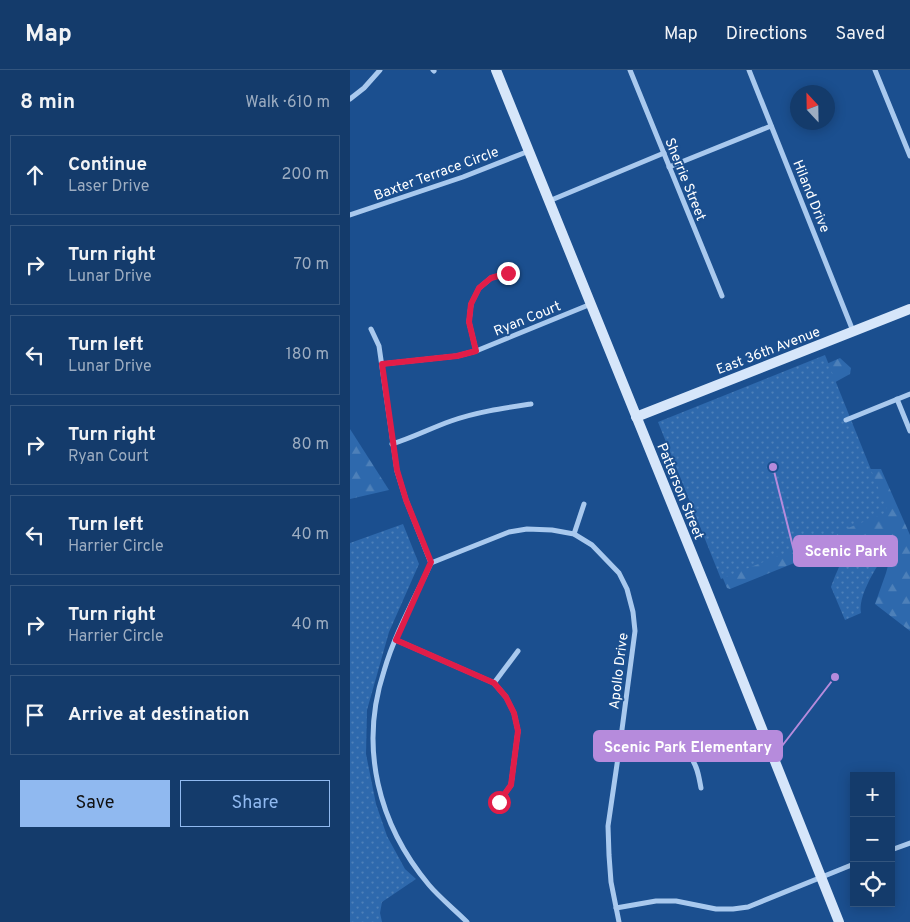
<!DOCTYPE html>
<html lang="en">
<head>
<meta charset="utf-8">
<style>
	:root { --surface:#143b6b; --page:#1d4271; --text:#f1f3f6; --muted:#9dadc1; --line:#33557e; --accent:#90b9f0 }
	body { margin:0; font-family:Overpass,sans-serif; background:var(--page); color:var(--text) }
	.controls { position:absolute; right:15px; bottom:15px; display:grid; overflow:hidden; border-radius:0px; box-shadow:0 2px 12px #0003 }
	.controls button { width:45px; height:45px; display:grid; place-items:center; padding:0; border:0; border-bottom:1px solid var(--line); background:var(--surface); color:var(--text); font:25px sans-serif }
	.compass { position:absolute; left:440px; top:15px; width:45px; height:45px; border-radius:50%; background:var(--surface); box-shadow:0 2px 12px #0003; rotate:338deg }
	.stop { position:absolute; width:15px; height:15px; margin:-11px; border:4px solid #e11d48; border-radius:50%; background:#fff }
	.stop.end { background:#e11d48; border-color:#fff; box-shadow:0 1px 5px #0008 }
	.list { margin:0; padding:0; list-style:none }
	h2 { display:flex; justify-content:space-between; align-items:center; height:65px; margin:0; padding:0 20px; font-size:21px }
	h2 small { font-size:16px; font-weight:400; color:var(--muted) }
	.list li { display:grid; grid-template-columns:32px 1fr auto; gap:15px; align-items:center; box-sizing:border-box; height:80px; margin:0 10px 10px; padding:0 10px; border:1px solid var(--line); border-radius:0px }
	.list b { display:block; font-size:19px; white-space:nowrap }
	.list p { margin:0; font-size:16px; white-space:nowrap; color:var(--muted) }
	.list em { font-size:16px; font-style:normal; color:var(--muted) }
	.actions { display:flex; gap:10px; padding:15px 20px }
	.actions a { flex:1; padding:11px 0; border:1px solid var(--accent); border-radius:0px; text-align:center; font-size:18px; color:var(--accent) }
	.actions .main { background:var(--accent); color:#111 }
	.icon { flex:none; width:28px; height:28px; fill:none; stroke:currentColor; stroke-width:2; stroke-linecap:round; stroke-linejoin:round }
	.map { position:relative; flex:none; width:560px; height:852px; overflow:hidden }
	header { display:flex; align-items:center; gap:30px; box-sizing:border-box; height:70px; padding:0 25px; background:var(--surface); border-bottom:1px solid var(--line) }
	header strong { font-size:24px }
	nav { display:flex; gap:28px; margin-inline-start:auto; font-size:18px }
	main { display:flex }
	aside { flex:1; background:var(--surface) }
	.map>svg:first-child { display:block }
	.forest { fill:url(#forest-firs) }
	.park { fill:url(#park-dots) }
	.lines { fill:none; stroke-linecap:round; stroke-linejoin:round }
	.street { stroke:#a9c9ee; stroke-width:5 }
	.secondary { stroke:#d6e6fa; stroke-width:10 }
	.route { stroke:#e11d48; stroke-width:6 }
	.labels { text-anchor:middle; stroke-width:4; stroke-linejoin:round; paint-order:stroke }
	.street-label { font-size:14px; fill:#fff; stroke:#1b4f8f }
	.leader { fill:none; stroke:#b68bdc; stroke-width:2 }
	.callout-dot { fill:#b68bdc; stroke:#1b4f8f; stroke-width:2 }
	.callout { fill:#b68bdc; stroke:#b68bdc; stroke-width:2 }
	.callout-label { font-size:15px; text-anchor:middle; font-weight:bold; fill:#fff }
</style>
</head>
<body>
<header>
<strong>Map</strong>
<nav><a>Map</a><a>Directions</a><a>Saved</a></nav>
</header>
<main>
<aside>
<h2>8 min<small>Walk · 610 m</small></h2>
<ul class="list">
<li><svg class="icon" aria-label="ahead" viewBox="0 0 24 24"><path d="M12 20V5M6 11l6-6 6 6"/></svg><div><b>Continue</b><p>Laser Drive</p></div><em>200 m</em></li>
<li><svg class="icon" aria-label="right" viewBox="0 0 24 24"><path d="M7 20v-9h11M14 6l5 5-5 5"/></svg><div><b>Turn right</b><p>Lunar Drive</p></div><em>70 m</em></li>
<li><svg class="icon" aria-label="left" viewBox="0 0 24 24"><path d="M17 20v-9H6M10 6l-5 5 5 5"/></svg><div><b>Turn left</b><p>Lunar Drive</p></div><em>180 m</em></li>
<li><svg class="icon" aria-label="right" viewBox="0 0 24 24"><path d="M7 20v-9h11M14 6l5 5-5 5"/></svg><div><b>Turn right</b><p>Ryan Court</p></div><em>80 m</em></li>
<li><svg class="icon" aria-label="left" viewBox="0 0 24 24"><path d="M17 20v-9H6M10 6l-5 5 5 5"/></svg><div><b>Turn left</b><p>Harrier Circle</p></div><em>40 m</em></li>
<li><svg class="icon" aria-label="right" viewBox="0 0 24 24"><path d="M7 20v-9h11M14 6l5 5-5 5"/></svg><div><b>Turn right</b><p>Harrier Circle</p></div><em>40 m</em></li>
<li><svg class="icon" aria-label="arrive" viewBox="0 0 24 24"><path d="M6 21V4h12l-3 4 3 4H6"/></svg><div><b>Arrive at destination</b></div></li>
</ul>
<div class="actions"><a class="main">Save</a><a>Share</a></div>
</aside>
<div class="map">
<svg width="560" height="852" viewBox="0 0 560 852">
	<defs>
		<pattern id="forest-firs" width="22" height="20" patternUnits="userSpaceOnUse" patternTransform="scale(1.25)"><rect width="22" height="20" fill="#2e69ad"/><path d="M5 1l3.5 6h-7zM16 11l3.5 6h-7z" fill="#4d80b9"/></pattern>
		<pattern id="park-dots" width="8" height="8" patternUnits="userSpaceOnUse" patternTransform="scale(1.25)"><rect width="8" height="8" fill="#2e69ad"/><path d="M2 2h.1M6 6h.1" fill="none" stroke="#4d80b9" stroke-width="1.8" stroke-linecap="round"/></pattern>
	</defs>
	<rect width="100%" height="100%" fill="#1b4f8f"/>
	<g class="forest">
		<polygon points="490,288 501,298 500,304 480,315 513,399 531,399 560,465 560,561 525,534 536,503 541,484 531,471 514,465 380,519 377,518 354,463 408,324"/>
		<polygon points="0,359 39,420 0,429"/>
	</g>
	<g class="park">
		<polygon points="475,285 538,442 371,509 308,352"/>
		<polygon points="53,454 69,494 39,562 17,640 16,684 26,734 37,766 55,799 66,809 32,832 30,843 32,852 0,852 0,473"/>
		<path d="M522,473l11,13c-9,16 -25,40 -22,57l-16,7 -14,-33c5,-13 12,-34 25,-41 5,-2 11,-2 16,-3z"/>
	</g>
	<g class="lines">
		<g class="street">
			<polyline points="83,0 84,1"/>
			<polyline points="280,0 372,226"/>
			<polyline points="399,0 503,261"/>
			<polyline points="525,0 560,86"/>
			<polyline points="0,29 14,18 30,0"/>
			<polyline points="319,97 421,56"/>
			<polyline points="199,131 314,83"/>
			<polyline points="0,145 113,107 179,81"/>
			<path d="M21,259l8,17 18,125 9,29 25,63c-16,35 -36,70 -47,108 -25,76 -6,153 45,214 11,13 25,24 38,37"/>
			<polyline points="126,281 119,252 121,234 129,218 141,208 158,203"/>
			<polyline points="32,294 107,286 126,281 241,234"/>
			<polyline points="547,329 560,361"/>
			<polyline points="496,350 560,324"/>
			<path d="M42,374c20,-6 39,-16 59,-23 25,-9 53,-13 80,-17"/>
			<polyline points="224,464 234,434"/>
			<polyline points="81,493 159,462 177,459 202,460 224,464 242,475 269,503 277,519 283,542 285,561 271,667 258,756 259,785 261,812 269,852"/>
			<polyline points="46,570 144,613 156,627 164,643 168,661 161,715 149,732"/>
			<polyline points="144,613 168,581"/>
			<path d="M271,667c20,3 58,4 70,21 7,9 8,20 10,30"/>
			<polyline points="541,780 560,773"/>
			<polyline points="266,838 306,831 326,831 366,839 383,839 398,837 504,794"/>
		</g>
		<g class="secondary">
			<polyline points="146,0 355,516 489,852"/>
			<polyline points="286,347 560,239"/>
		</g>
	</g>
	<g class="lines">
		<polyline class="route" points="149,732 161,715 168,661 164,643 156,627 144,613 46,570 81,492 56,430 47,400 32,294 107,286 126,281 119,252 121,234 129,218 141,208 158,203"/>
	</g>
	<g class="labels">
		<g class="street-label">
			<text transform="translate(86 103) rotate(-20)" y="5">Baxter Terrace Circle</text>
			<text transform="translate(336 109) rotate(68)" y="5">Sherrie Street</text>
			<text transform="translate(462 126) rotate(68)" y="5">Hiland Drive</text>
			<text transform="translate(177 248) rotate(-22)" y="5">Ryan Court</text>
			<text transform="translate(418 280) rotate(-21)" y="5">East 36th Avenue</text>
			<text transform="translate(331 421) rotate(68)" y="5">Patterson Street</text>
			<text transform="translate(268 601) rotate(-83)" y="5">Apollo Drive</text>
		</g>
	</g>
	<path class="leader" d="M423 397L444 481M485 607L432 676"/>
	<g class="callout-dot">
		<circle cx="423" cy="397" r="5"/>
		<circle cx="485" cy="607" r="5"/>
	</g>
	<g class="callout">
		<rect x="444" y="466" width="103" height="30" rx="5"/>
		<rect x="244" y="661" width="188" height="30" rx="5"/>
	</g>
	<g class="callout-label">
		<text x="496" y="486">Scenic Park</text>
		<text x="338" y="682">Scenic Park Elementary</text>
	</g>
</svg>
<div class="controls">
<button>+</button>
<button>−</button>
<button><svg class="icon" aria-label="locate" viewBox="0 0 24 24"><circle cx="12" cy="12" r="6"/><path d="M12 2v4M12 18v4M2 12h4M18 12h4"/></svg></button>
</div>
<svg class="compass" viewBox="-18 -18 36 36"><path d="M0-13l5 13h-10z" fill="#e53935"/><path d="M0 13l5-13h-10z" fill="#9dadc1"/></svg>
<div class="stop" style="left:149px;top:732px"></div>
<div class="stop end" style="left:158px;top:203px"></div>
</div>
</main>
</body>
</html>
